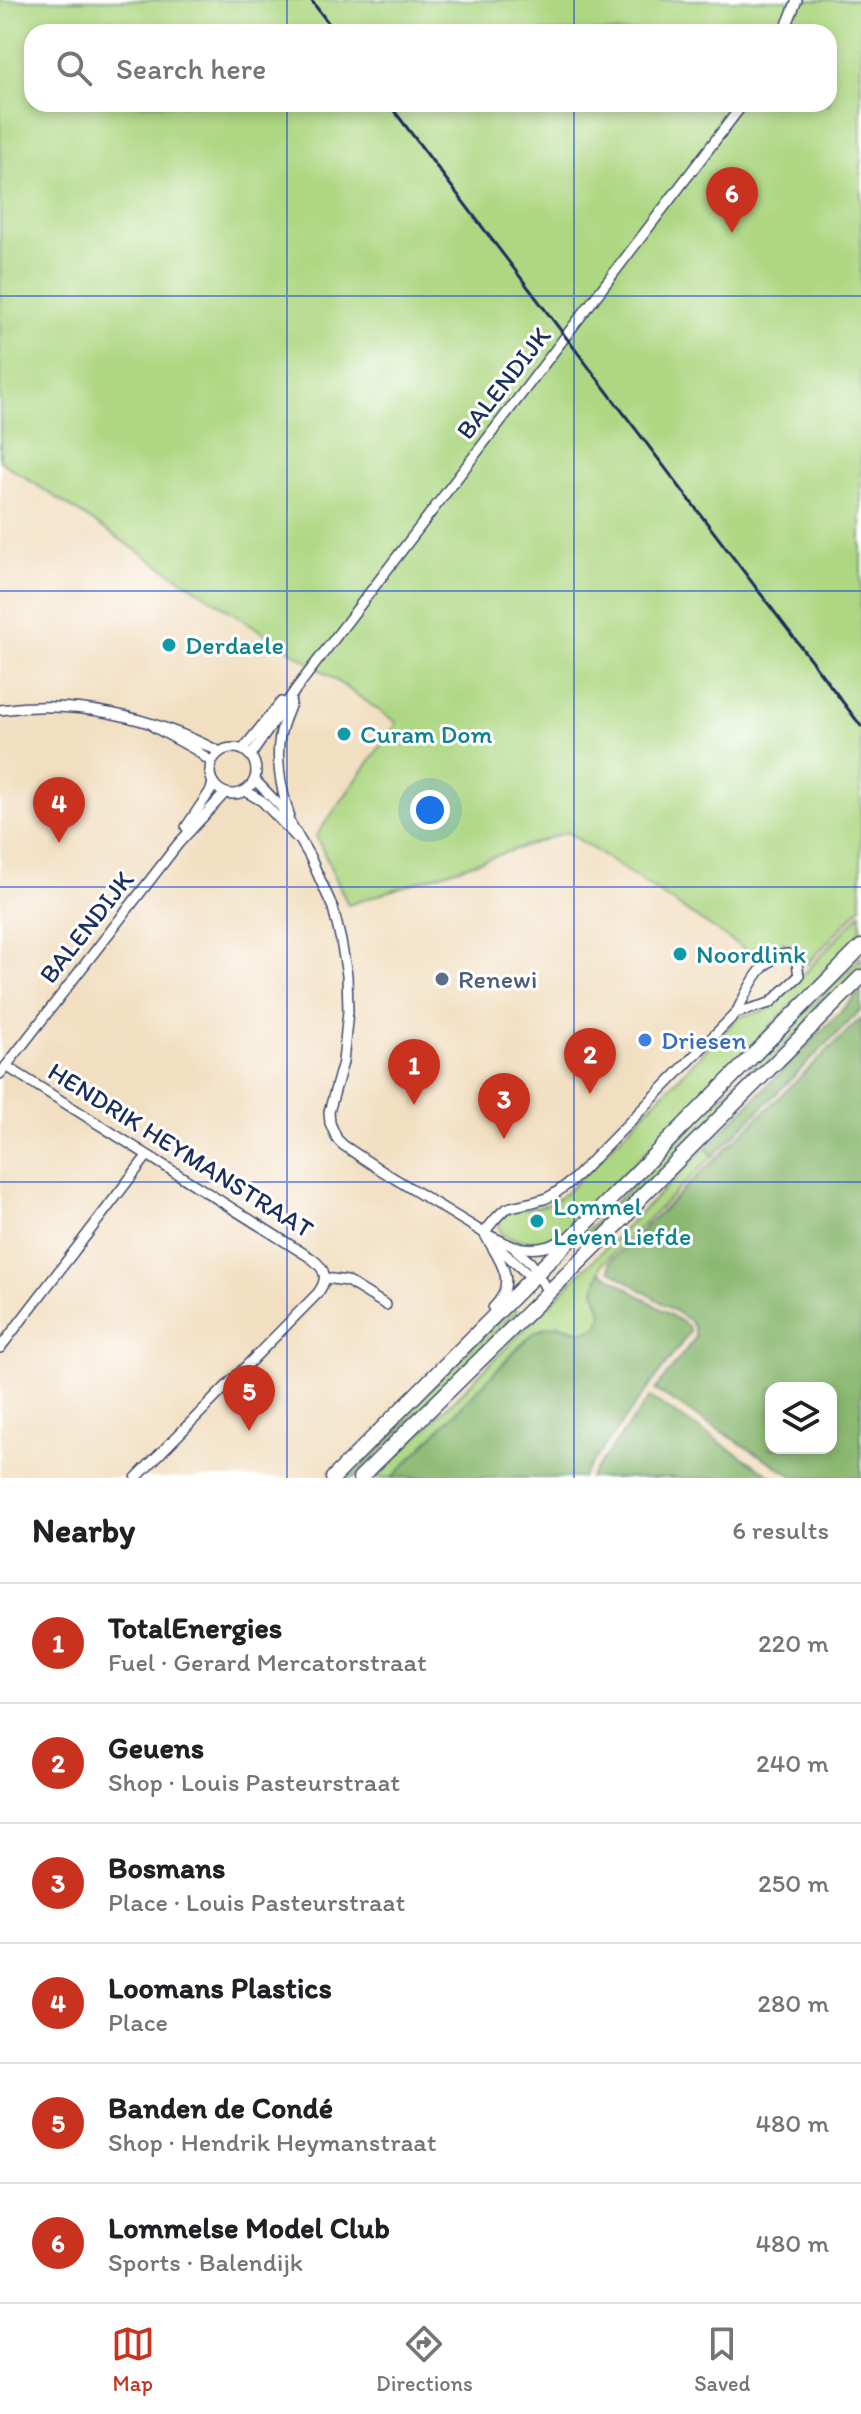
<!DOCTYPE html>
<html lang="en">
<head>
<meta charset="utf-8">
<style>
	:root { --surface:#fff; --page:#f6f6f6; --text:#202124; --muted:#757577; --line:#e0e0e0; --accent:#c8321e }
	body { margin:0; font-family:Itim,sans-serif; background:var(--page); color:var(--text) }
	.controls { position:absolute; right:24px; bottom:24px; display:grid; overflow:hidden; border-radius:16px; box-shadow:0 4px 12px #0003 }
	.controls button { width:72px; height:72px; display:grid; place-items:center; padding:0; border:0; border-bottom:2px solid var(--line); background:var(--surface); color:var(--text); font:40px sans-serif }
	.you { position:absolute; left:430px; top:810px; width:28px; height:28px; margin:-20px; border:6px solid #fff; border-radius:50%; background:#1a73e8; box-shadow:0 0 0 12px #1a73e833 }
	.badge { display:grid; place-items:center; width:52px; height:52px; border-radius:50%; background:var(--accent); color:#fff; font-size:26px; font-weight:700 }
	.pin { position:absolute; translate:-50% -66px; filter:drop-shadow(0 2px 4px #0008) }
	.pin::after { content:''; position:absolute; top:42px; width:28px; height:24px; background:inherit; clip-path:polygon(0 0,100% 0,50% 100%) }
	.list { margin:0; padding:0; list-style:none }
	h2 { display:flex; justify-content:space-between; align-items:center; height:104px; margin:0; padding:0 32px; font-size:34px }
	h2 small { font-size:26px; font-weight:400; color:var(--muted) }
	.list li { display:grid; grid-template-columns:52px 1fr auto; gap:24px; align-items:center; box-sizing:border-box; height:120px; padding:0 32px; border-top:2px solid var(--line) }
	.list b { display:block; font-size:30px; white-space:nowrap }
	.list p { margin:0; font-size:26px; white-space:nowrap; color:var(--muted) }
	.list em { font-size:26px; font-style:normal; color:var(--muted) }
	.icon { flex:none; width:44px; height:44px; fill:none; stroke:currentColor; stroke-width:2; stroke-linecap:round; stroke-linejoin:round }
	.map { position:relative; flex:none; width:861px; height:1478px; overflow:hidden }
	.search { position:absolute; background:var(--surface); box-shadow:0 4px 12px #0003; left:24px; right:24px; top:24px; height:88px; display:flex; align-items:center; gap:20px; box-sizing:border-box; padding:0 28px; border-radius:24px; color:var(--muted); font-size:30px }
	.sheet { height:824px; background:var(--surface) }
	nav { display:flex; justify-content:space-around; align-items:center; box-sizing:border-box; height:112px; border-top:2px solid var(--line); background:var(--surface); font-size:22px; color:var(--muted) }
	nav a { display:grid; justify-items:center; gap:4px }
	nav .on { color:var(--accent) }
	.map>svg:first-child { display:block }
	.green { fill:#add782; stroke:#648370; stroke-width:2; fill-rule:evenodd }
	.forest { fill:#8ab870; stroke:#527467; stroke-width:2; fill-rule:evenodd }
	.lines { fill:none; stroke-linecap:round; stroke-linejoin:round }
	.minor-casing { stroke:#3b496d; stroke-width:12 }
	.trunk-casing { stroke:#3b496d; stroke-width:17 }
	.minor { stroke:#fff; stroke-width:9 }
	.trunk { stroke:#fff; stroke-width:14 }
	.rail { stroke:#1b2f5e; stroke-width:3 }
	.grid { fill:none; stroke:#1d4ed8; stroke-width:2; stroke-opacity:0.55 }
	.culture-dot { fill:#0f9aa8; stroke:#fff; stroke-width:3 }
	.service-dot { fill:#5c6f8a; stroke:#fff; stroke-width:3 }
	.shop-dot { fill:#3f7fe0; stroke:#fff; stroke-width:3 }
	.labels { text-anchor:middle; stroke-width:6; stroke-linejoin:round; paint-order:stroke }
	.street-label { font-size:26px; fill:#1b2f5e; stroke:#fff }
	.culture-label { font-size:26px; fill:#0d838f; stroke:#fff; text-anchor:start }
	.service-label { font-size:26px; fill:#4e5e75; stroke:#fff; text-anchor:start }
	.shop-label { font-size:26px; fill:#366cbe; stroke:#fff; text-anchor:start }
</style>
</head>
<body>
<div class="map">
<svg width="861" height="1478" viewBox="0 0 861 1478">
	<rect width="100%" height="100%" fill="#fff"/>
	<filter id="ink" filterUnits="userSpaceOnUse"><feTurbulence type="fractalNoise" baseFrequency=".0125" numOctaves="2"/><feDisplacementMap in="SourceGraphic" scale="16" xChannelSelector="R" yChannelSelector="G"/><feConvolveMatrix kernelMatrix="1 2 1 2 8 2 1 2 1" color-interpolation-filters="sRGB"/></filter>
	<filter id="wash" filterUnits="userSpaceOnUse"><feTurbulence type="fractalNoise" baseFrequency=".006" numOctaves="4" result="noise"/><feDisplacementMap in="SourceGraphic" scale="32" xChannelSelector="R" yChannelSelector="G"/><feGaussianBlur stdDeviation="1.8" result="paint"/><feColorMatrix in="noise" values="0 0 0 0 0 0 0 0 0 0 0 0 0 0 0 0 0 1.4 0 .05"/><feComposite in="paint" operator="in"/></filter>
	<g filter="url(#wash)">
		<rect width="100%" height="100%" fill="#f2dfc1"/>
		<g class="green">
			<path d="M0,0h861v907l-54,57 -24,-22 -19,20 -197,-130 -219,73 -32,-69 81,-113 -69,-48 -328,-214zM32,32h797v72h-797z"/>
			<path d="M861,913v22l-295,297c-22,13 -41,13 -65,2 -11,-28 25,-23 41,-28 9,-3 16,-7 24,-13l172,-176 26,-6 9,-4z"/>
			<polygon points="861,957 861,969 588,1242 582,1236"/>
			<path d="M706,1147l7,9 -111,108 -7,26 7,24 -3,11c-17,11 -21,7 -39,-1l-30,12 -138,142h-16z"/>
			<polygon points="512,1306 517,1311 353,1478 341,1478"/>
		</g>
		<g class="forest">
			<polygon points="861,991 861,1010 713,1156 706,1147"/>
			<path d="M861,1018v460h-65l-141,-88 40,-52v-9l-5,-8 -80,-51v-9zM831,1388v60h-60v-60z"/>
			<path d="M600,1271l88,55 2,6 -109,146h-189l138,-142c37,-27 40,9 69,-11l3,-12 -7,-23z"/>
			<polygon points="650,1397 775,1478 589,1478"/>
		</g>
	</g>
	<g filter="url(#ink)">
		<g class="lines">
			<defs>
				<g id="minor">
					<polyline points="784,32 797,0"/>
					<path d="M0,710c76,-11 152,7 220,42"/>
					<polyline points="154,727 196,750 211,762"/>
					<circle cx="233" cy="771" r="23"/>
					<polyline points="243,749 281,702"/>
					<polyline points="251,755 296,689 743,104"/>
					<polyline points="255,780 281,807 310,857 333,908 341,941 347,975 348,1011 343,1062 329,1112 330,1123 337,1139 343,1145 379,1169 484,1233 512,1246 531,1263 545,1287"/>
					<polyline points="245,791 262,801 297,838"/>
					<path d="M289,814c-8,-25 -15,-60 -7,-86 2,-8 6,-16 9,-25"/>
					<polyline points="186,827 211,790 213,782"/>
					<path d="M6,1066l305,192c15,11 18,21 6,36l-181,184"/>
					<polyline points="0,1074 178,844 225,793"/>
					<path d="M484,1233c27,-36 23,-22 60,-34 10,-3 19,-12 28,-18l164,-168c11,-21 25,-57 52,-59l9,9 2,13 -29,27 -34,10"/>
					<path d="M484,1233c14,26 36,48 9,75"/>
					<polyline points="498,1247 534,1280"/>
					<path d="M515,1247c19,3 34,2 50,-9"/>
					<polyline points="325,1278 347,1281 386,1305"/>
					<polyline points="0,1348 147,1156"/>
				</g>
				<g id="trunk">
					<polyline points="333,1478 861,947"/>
					<polyline points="360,1478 625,1217 640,1198 861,977"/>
				</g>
			</defs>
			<use href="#minor" class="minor-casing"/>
			<use href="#trunk" class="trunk-casing"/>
			<use href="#minor" class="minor"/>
			<use href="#trunk" class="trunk"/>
			<g class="rail">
				<polyline points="311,0 335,32"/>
				<polyline points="389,104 861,726"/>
			</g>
		</g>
	</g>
	<path class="grid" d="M287,0v32M574,0v32M287,104v1374M574,104v1374M0,296h861M0,591h861M0,887h861M0,1182h861"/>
	<g class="culture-dot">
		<circle cx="169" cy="645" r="8"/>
		<circle cx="344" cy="734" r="8"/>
		<circle cx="680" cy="954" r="8"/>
		<circle cx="537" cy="1221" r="8"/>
	</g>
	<circle class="service-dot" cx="442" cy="979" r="8"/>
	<circle class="shop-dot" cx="645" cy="1040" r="8"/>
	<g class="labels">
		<g class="street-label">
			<text transform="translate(503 383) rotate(-52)" y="9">BALENDIJK</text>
			<text transform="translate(86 927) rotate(-52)" y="9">BALENDIJK</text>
			<text transform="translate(181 1150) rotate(32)" y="9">HENDRIK HEYMANSTRAAT</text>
		</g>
		<g class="culture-label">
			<text x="185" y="654">Derdaele</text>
			<text x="360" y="743">Curam Dom</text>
			<text x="696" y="963">Noordlink</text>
			<text x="553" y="1215">Lommel<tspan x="553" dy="30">Leven Liefde</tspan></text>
		</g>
		<g class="service-label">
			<text x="458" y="988">Renewi</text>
		</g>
		<g class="shop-label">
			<text x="661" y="1049">Driesen</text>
		</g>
	</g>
</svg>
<div class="controls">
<button><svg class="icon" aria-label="layers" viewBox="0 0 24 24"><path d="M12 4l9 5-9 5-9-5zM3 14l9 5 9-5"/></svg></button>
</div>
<div class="you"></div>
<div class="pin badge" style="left:414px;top:1105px">1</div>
<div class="pin badge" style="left:590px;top:1094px">2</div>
<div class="pin badge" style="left:504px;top:1139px">3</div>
<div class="pin badge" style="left:59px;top:843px">4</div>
<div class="pin badge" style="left:249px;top:1431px">5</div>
<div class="pin badge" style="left:732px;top:233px">6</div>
<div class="search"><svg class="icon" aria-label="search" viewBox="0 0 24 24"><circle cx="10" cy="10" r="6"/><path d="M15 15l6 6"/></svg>Search here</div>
</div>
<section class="sheet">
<h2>Nearby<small>6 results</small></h2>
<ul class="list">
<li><span class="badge">1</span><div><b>TotalEnergies</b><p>Fuel · Gerard Mercatorstraat</p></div><em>220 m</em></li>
<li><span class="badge">2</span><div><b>Geuens</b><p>Shop · Louis Pasteurstraat</p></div><em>240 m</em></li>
<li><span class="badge">3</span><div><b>Bosmans</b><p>Place · Louis Pasteurstraat</p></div><em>250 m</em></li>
<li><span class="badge">4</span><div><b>Loomans Plastics</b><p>Place</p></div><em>280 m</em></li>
<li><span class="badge">5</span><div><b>Banden de Condé</b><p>Shop · Hendrik Heymanstraat</p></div><em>480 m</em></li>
<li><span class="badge">6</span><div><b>Lommelse Model Club</b><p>Sports · Balendijk</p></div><em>480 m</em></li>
</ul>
</section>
<nav>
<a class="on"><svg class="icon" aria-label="map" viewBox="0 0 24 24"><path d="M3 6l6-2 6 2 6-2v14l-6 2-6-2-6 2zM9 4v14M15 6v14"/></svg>Map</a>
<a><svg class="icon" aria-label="directions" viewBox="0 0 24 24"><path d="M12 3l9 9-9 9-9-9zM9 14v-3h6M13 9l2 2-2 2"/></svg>Directions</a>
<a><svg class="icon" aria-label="saved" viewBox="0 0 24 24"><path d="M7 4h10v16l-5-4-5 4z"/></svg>Saved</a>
</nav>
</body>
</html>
